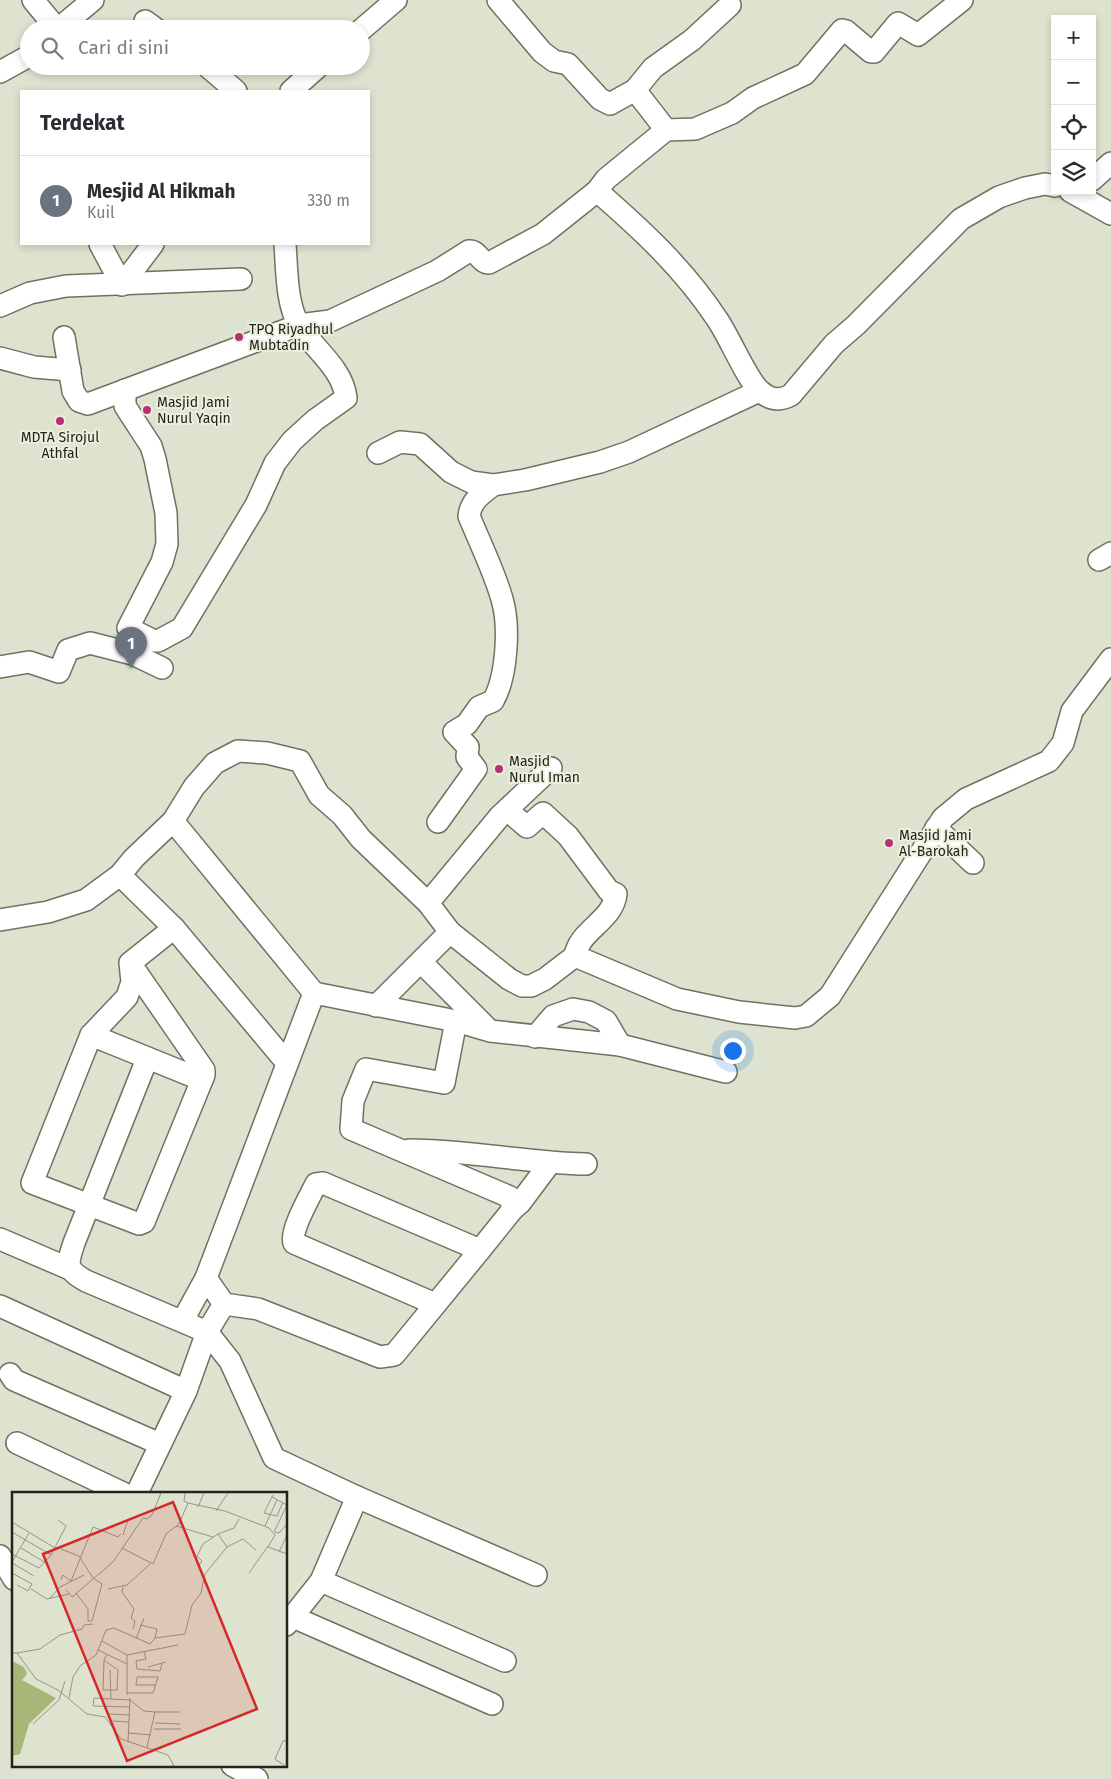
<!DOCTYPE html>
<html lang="id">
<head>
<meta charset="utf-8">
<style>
	:root { --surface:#fff; --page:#f7f7f7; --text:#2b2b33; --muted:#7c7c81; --line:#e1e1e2; --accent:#b53075 }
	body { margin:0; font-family:"Fira Sans",sans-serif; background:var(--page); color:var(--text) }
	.controls { position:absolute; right:15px; top:15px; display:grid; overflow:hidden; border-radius:0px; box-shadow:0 2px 8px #0003 }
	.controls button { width:45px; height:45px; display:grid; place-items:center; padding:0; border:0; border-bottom:1px solid var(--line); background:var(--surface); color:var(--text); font:25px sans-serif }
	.you { position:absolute; left:732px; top:1050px; width:18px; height:18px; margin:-12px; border:4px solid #fff; border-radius:50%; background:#1a73e8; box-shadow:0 0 0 8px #1a73e833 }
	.badge { display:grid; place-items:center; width:32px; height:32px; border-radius:50%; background:var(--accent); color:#fff; font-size:16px; font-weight:700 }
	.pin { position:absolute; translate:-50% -41px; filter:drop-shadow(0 1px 2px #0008) }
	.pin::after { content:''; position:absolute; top:26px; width:18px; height:15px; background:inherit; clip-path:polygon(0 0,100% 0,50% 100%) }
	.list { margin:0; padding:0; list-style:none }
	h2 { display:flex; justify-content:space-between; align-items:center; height:65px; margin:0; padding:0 20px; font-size:21px }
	h2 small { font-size:16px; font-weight:400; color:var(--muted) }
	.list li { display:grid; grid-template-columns:32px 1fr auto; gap:15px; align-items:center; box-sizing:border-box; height:90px; padding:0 20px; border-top:1px solid var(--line) }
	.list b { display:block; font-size:19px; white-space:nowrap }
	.list p { margin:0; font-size:16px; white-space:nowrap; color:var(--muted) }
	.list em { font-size:16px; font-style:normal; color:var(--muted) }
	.icon { flex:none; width:28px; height:28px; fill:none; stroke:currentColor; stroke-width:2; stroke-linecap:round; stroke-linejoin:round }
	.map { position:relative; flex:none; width:1111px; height:1779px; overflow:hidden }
	.search { position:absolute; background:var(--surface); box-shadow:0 2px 8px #0003; left:20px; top:20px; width:350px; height:55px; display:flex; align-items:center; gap:12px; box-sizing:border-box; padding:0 18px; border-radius:28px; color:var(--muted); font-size:19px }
	.panel { position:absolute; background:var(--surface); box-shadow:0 2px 8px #0003; left:20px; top:90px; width:350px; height:155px; border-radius:0px }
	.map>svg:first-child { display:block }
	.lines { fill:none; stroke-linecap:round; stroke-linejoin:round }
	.minor-casing { stroke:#6e7361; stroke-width:24 }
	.minor { stroke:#fff; stroke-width:21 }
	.poi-dot { fill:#b53075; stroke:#ebf0dc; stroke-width:2 }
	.labels { text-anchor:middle; stroke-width:4; stroke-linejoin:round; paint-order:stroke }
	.poi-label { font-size:14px; fill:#22241c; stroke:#ebf0dc; text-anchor:start }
	.inset-road { fill:none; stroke:#939787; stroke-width:1 }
	.view { fill:#d62828; fill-opacity:0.15; stroke:#d62828; stroke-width:2.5 }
	.inset-edge { fill:none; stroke:#22241c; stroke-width:2.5 }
</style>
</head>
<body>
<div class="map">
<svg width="1111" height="1779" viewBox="0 0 1111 1779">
	<rect width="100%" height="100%" fill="#dee3cf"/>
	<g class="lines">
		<defs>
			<g id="minor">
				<polyline points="33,0 57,29"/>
				<polyline points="498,0 542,52 554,61 568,64 600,99 610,104 635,90"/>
				<polyline points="145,21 156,29"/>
				<polyline points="58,29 93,0"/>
				<polyline points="361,30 396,0"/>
				<polyline points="207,66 236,91"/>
				<polyline points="0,72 29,56"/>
				<polyline points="291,91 319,66"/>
				<polyline points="666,130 635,90 653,68 692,40 730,5"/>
				<polyline points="1092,180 1111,163"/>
				<path d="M597,191c45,39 87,78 120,128 12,17 30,61 43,72 10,9 20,10 31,4l43,-51 22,-19 105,-106 38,-22 26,-9 20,-4 10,2"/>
				<polyline points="1070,191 1111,214"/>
				<polyline points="100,244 122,285 153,244"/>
				<polyline points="0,306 30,293 66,286 241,279"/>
				<path d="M64,337l9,54 6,10 9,3 211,-79 31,-4 107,-50 32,-20c9,-1 11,12 20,12l54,-29 54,-43 9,-12 60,-49 29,-1 37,-16 21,-15 52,-24 37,-44 4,1 25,21h3l24,-29 20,12 44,-35"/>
				<polyline points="0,358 34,367 70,370"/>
				<path d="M125,390v16l26,40 4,13 11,54 1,31 -5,18 -34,66 26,13h4l24,-13 74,-123 19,-42 17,-22 23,-21 31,-22c-3,-29 -31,-48 -46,-71 -14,-22 -13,-58 -15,-83"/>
				<polyline points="378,453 400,442 420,444 451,472 471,482 493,485 525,480 600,462 629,452 759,391"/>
				<polyline points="1099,560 1111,553"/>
				<polyline points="0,667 29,662 59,672 68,650 90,643 133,654 162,668"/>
				<path d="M507,810l20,17 16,-14 25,23 41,55 7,3c-3,27 -37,36 -41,62"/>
				<polyline points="173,821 314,993 206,1278 183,1320"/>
				<path d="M438,822l38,-53 -9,-12 1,-10 -14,-15 13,-8 12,-17 14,-6c14,-24 17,-75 9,-102 -8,-28 -22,-56 -33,-83 2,-16 13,-22 24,-31"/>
				<polyline points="936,828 973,863"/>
				<polyline points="120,875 174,928 287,1063"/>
				<polyline points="428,903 500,816 551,768"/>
				<polyline points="0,920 48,912 86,900 120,875 134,858 173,821 194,787 215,763 238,751 267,753 300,761 319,795 342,815 361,839 428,903 450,932 509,979 522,986 531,986 545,979 575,956 677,999 739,1012 795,1018 806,1016 830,996 943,818 966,799 1049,761 1063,743 1072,711 1111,659"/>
				<polyline points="421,962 488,1029"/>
				<polyline points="130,963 204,1070 204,1075 144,1222 139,1224 32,1183 91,1035 127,997 132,982 130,963 174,928"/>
				<polyline points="314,993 456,1021 490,1031 620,1045 726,1072"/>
				<polyline points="376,1006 450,932"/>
				<polyline points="456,1021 444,1083 366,1069 353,1101 351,1129 510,1197 513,1209 520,1203 550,1163"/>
				<polyline points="91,1035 202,1080"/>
				<polyline points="535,1037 553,1016 573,1009 589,1012 606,1021 620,1045"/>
				<path d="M147,1059l-73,184c-7,21 -9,26 12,38l121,51 23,29 44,97 83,39 -36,84 -35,44"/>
				<path d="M409,1150c59,0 118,13 177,14"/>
				<polyline points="0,1239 70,1269"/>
				<polyline points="480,1250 513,1209"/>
				<path d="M206,1278l18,26 34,5 122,48 14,-2 86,-105 -157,-67 -7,1c-6,12 -27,49 -22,59l141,61"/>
				<polyline points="0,1306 186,1391"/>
				<polyline points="10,1374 14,1380 160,1444"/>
				<polyline points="17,1443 123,1493"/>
				<polyline points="137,1493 186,1391 207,1332 224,1304"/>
				<polyline points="357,1497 536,1575"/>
				<polyline points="0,1556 14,1579"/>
				<polyline points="321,1581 505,1661"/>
				<polyline points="293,1617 492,1704"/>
				<polyline points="232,1765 257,1779"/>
			</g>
		</defs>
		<use href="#minor" class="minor-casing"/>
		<use href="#minor" class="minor"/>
	</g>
	<g class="poi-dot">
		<circle cx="239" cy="337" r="5"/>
		<circle cx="147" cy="410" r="5"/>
		<circle cx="60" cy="421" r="5"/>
		<circle cx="499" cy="769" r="5"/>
		<circle cx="889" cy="843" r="5"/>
	</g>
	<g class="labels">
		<g class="poi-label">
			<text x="249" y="334">TPQ Riyadhul<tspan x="249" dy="16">Mubtadin</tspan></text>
			<text x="157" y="407">Masjid Jami<tspan x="157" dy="16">Nurul Yaqin</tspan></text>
			<text x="60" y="442" text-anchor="middle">MDTA Sirojul<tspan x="60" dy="16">Athfal</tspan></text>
			<text x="509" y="766">Masjid<tspan x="509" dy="16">Nurul Iman</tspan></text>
			<text x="899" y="840">Masjid Jami<tspan x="899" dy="16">Al-Barokah</tspan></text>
		</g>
	</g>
	<g transform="translate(12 1492)">
		<rect width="275" height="275" fill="#dee3cf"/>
		<path d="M0,169l12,6 3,7 -5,6 34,18 -27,26 -9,30 -8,2z" fill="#a8b777"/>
		<path class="inset-road" d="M173,1l-1,8 4,2 37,8 44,17 6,7 -7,12 19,7M261,3l-9,18 13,3 6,-14M260,5l15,8 -13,27M186,15l6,-14M204,19l12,-18M0,30l43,26M164,34l37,11M253,34l12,-26M0,40l39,23 15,-29 -8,-6M263,40l4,1 8,-9M111,43l5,-15M215,55l16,-8 13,11M9,56l25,15M110,56l31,16 13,-30 13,-10 9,-21M49,57l18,7 14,22 9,6 -10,37h-4v-12l-12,-16M267,60l8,-17M0,62l27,14 12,-13M0,70l17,-29M0,71l22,13M186,75l4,-6 -5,-5 6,-12 15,-10M0,81l20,11 -4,7 -11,-6M237,81l19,-27M49,87l2,-4 8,6 22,-54 25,10 3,-3M111,95l-1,5 12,17 -3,9 4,3 -2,8M19,97l16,10 22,-5M96,97l19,-4 23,-21M54,98l6,7 41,-35 30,-44 4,1 5,-4 9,-22M37,107l11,-12 24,-12M128,133l17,4 -2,9M124,147l8,-21M90,149l25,14v40M86,158l29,14M132,159l2,8 -10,2 1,8 23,2 2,-7M0,161h5l19,26 22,11 29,24 18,3 16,22 47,16 6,11M5,161l23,-4 20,-14 22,-6 2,-4 9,-1M115,163l51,-10M92,168l14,10 -1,20h-14l1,-30 3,-6M136,175l18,-5M98,178l1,29 19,1 14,11 11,1 -8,35M115,201h26l5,-16h-21l-1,8h19M57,206l4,-21 7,-11 16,-11 10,-25 8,-2 36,16 5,-6 30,-4 7,-29 9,-12 4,-19 22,-27 -9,-13 16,-6 5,-9M99,207l-17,-1 -1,8 37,1M143,220h25M97,222l21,1M101,229l16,1M143,231l25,1M21,232l26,-24 6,-19M142,237h27M117,241l22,2M116,250l2,-44M273,274l-10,-7 8,-18h4"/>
		<path class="view" d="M161,10l84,207 -130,52 -84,-207z"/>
		<rect width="275" height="275" class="inset-edge"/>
	</g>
</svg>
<div class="controls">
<button>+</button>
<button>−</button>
<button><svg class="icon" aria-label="locate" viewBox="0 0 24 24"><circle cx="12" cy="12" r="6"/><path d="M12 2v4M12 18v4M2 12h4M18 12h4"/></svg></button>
<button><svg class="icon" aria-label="layers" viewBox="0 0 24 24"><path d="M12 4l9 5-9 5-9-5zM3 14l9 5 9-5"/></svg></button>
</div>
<div class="you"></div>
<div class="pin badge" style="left:131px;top:668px;background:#6b7280">1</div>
<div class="search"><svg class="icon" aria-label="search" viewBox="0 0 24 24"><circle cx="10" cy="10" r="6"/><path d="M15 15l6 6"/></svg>Cari di sini</div>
<section class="panel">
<h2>Terdekat<small></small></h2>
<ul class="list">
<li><span class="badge" style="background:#6b7280">1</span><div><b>Mesjid Al Hikmah</b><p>Kuil</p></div><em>330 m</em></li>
</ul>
</section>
</div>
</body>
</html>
